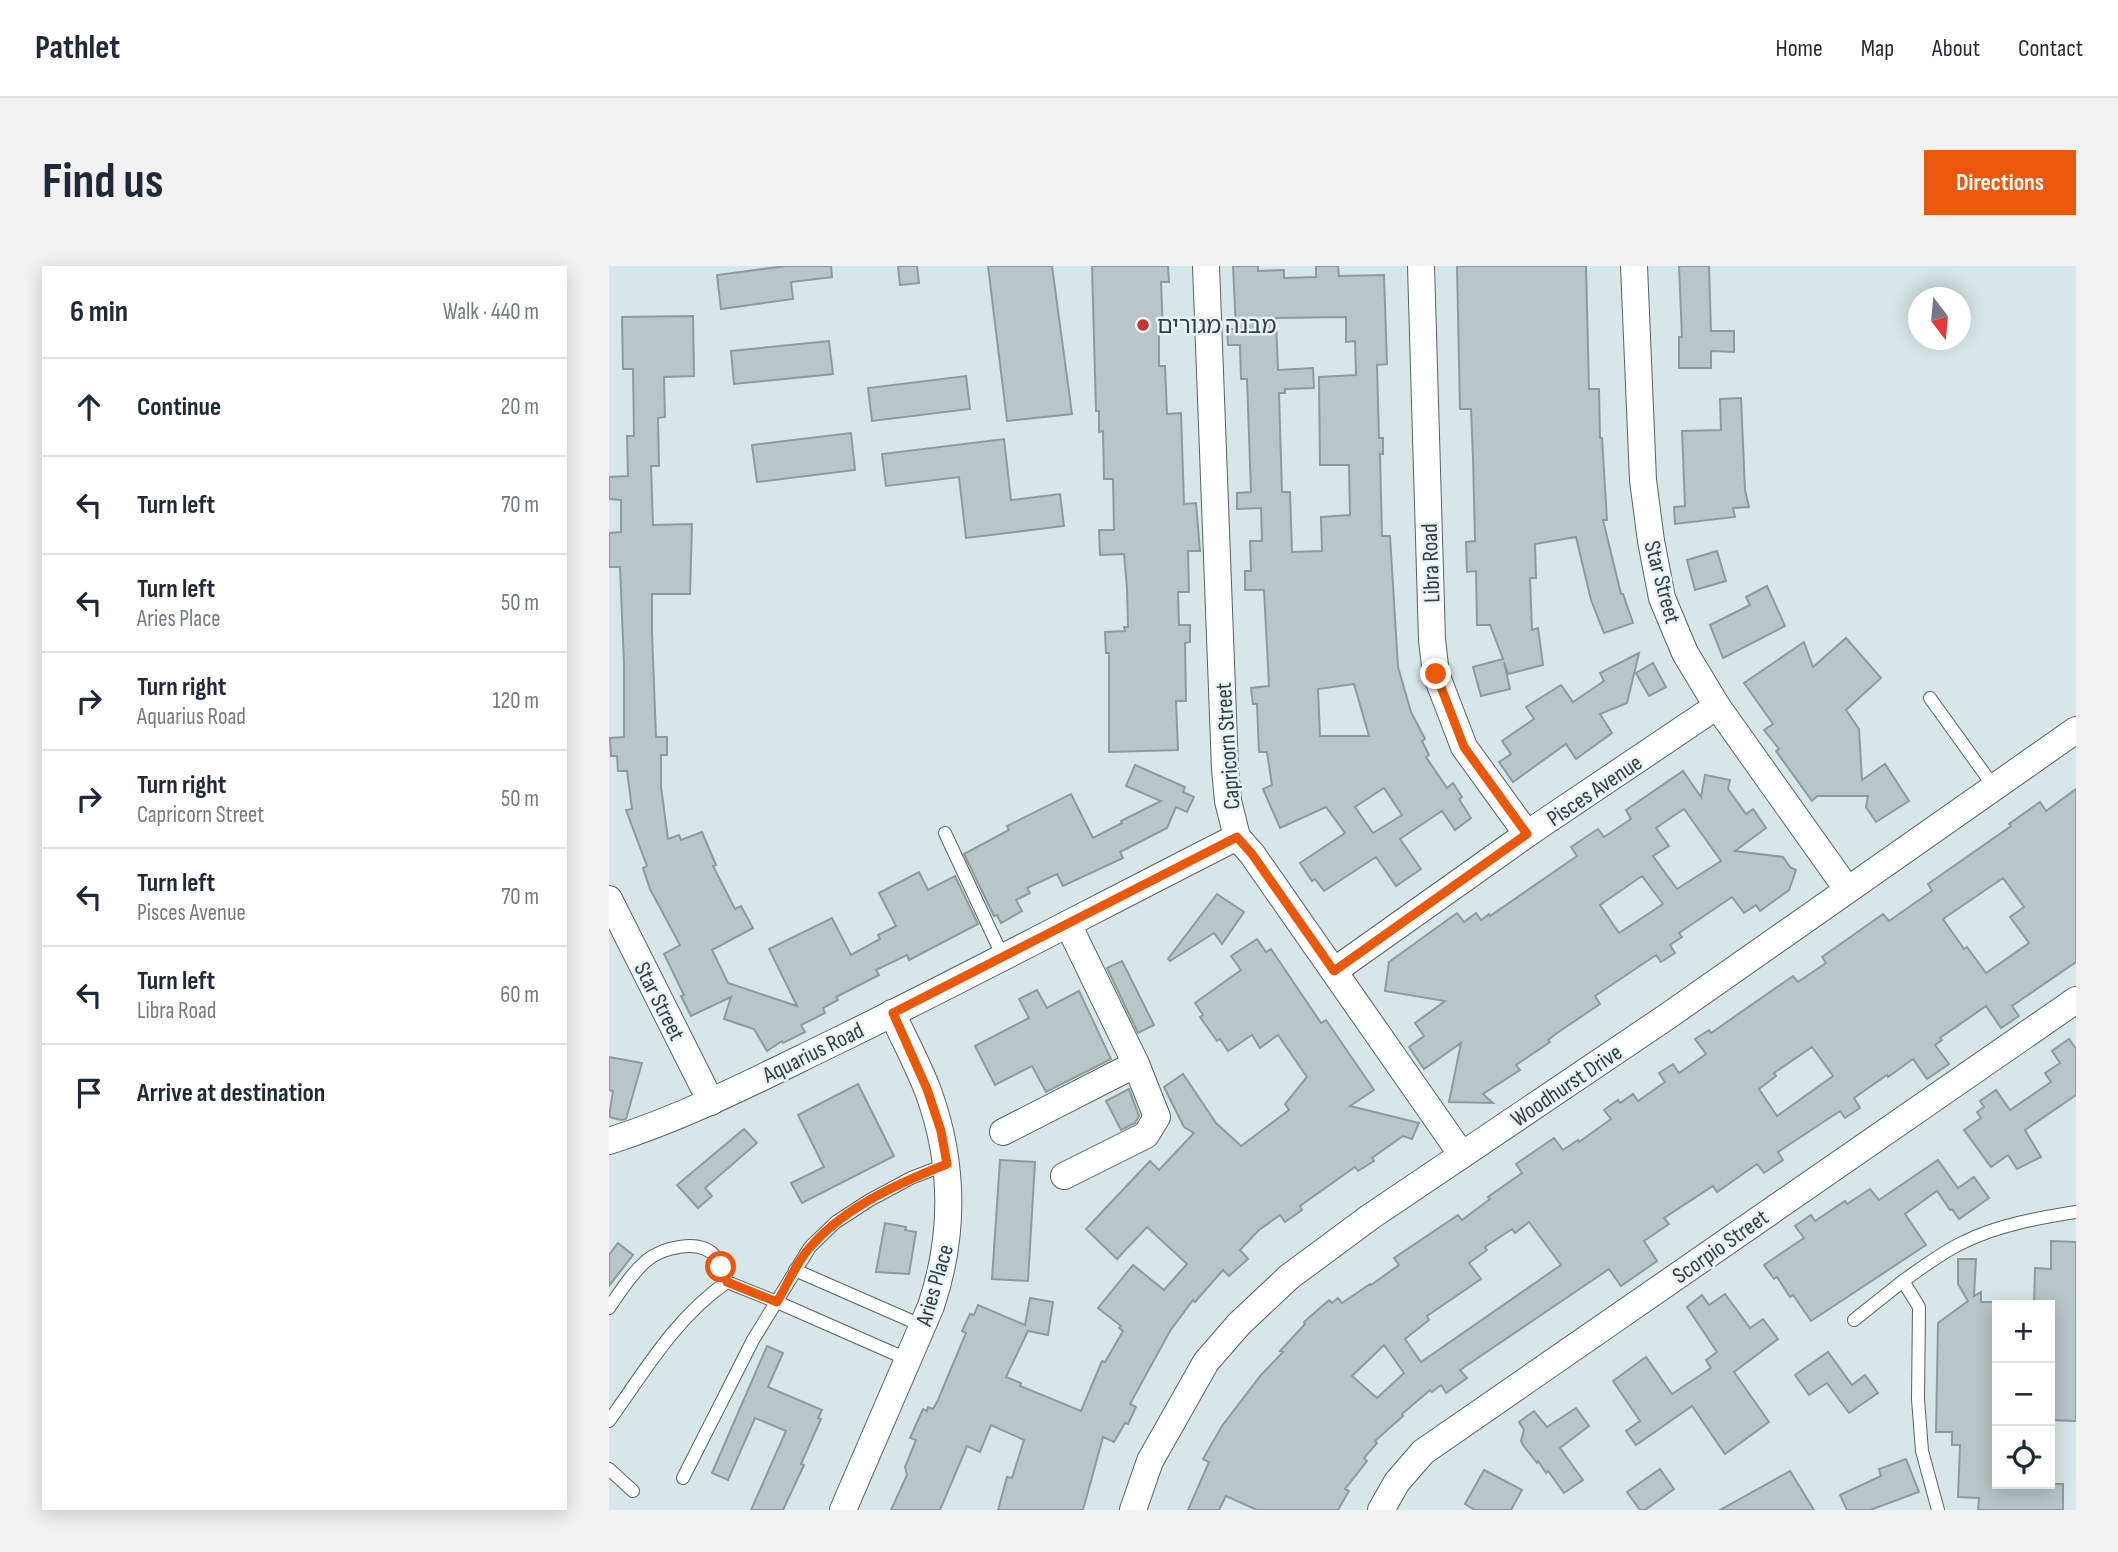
<!DOCTYPE html>
<html lang="en">
<head>
<meta charset="utf-8">
<style>
	:root { --surface:#fff; --page:#f2f2f3; --text:#1f2937; --muted:#747a83; --line:#e0e1e3; --accent:#ea580c }
	body { margin:0; font-family:"Sofia Sans Condensed","Noto Sans Hebrew",sans-serif; background:var(--page); color:var(--text) }
	.controls { position:absolute; right:21px; bottom:21px; display:grid; overflow:hidden; border-radius:0px; box-shadow:0 4px 18px #0003 }
	.controls button { width:63px; height:63px; display:grid; place-items:center; padding:0; border:0; border-bottom:2px solid var(--line); background:var(--surface); color:var(--text); font:35px sans-serif }
	.compass { position:absolute; left:1299px; top:21px; width:63px; height:63px; border-radius:50%; background:var(--surface); box-shadow:0 4px 18px #0003; rotate:164deg }
	.stop { position:absolute; width:21px; height:21px; margin:-16px; border:5px solid #ea580c; border-radius:50%; background:#fff }
	.stop.end { background:#ea580c; border-color:#fff; box-shadow:0 2px 7px #0008 }
	.list { margin:0; padding:0; list-style:none }
	h2 { display:flex; justify-content:space-between; align-items:center; height:91px; margin:0; padding:0 28px; font-size:30px }
	h2 small { font-size:23px; font-weight:400; color:var(--muted) }
	.list li { display:grid; grid-template-columns:46px 1fr auto; gap:21px; align-items:center; box-sizing:border-box; height:98px; padding:0 28px; border-top:2px solid var(--line) }
	.list b { display:block; font-size:26px; white-space:nowrap }
	.list p { margin:0; font-size:23px; white-space:nowrap; color:var(--muted) }
	.list em { font-size:23px; font-style:normal; color:var(--muted) }
	.icon { flex:none; width:38px; height:38px; fill:none; stroke:currentColor; stroke-width:2; stroke-linecap:round; stroke-linejoin:round }
	.map { position:relative; flex:none; width:1467px; height:1244px; overflow:hidden; border-radius:0px }
	header { display:flex; align-items:center; gap:42px; box-sizing:border-box; height:98px; padding:0 35px; background:var(--surface); border-bottom:2px solid var(--line) }
	header strong { font-size:33px }
	nav { display:flex; gap:38px; margin-inline-start:auto; font-size:24px }
	.intro { display:flex; align-items:center; justify-content:space-between; box-sizing:border-box; height:168px; padding:0 42px }
	h1 { margin:0; font-size:49px }
	.button { padding:18px 32px; border-radius:0px; background:var(--accent); color:#fff; font-size:24px; font-weight:700 }
	main { display:flex; gap:42px; padding:0 42px }
	aside { flex:1; background:var(--surface); border-radius:0px; box-shadow:0 4px 18px #0003 }
	.map>svg:first-child { display:block }
	.building { fill:#b8c6c8; stroke:#8e9b9d; stroke-width:2; fill-rule:evenodd }
	.lines { fill:none; stroke-linecap:round; stroke-linejoin:round }
	.service-casing { stroke:#566365; stroke-width:14 }
	.minor-casing { stroke:#566365; stroke-width:28 }
	.service { stroke:#fff; stroke-width:12 }
	.minor { stroke:#fff; stroke-width:26 }
	.route { stroke:#ea580c; stroke-width:9 }
	.poi-dot { fill:#c33530; stroke:#e5f4f6; stroke-width:2.5 }
	.labels { text-anchor:middle; stroke-width:5; stroke-linejoin:round; paint-order:stroke }
	.poi-label { font-size:23px; fill:#383e3f; stroke:#e5f4f6; text-anchor:start }
	.street-label { font-size:23px; fill:#383e3f; stroke:#e5f4f6 }
</style>
</head>
<body>
<header>
<strong>Pathlet</strong>
<nav><a>Home</a><a>Map</a><a>About</a><a>Contact</a></nav>
</header>
<div class="intro"><h1>Find us</h1><a class="button">Directions</a></div>
<main>
<aside>
<h2>6 min<small>Walk · 440 m</small></h2>
<ul class="list">
<li><svg class="icon" aria-label="ahead" viewBox="0 0 24 24"><path d="M12 20V5M6 11l6-6 6 6"/></svg><div><b>Continue</b></div><em>20 m</em></li>
<li><svg class="icon" aria-label="left" viewBox="0 0 24 24"><path d="M17 20v-9H6M10 6l-5 5 5 5"/></svg><div><b>Turn left</b></div><em>70 m</em></li>
<li><svg class="icon" aria-label="left" viewBox="0 0 24 24"><path d="M17 20v-9H6M10 6l-5 5 5 5"/></svg><div><b>Turn left</b><p>Aries Place</p></div><em>50 m</em></li>
<li><svg class="icon" aria-label="right" viewBox="0 0 24 24"><path d="M7 20v-9h11M14 6l5 5-5 5"/></svg><div><b>Turn right</b><p>Aquarius Road</p></div><em>120 m</em></li>
<li><svg class="icon" aria-label="right" viewBox="0 0 24 24"><path d="M7 20v-9h11M14 6l5 5-5 5"/></svg><div><b>Turn right</b><p>Capricorn Street</p></div><em>50 m</em></li>
<li><svg class="icon" aria-label="left" viewBox="0 0 24 24"><path d="M17 20v-9H6M10 6l-5 5 5 5"/></svg><div><b>Turn left</b><p>Pisces Avenue</p></div><em>70 m</em></li>
<li><svg class="icon" aria-label="left" viewBox="0 0 24 24"><path d="M17 20v-9H6M10 6l-5 5 5 5"/></svg><div><b>Turn left</b><p>Libra Road</p></div><em>60 m</em></li>
<li><svg class="icon" aria-label="arrive" viewBox="0 0 24 24"><path d="M6 21V4h12l-3 4 3 4H6"/></svg><div><b>Arrive at destination</b></div></li>
</ul>
</aside>
<div class="map">
<svg width="1467" height="1244" viewBox="0 0 1467 1244">
	<rect width="100%" height="100%" fill="#d7e6e8"/>
	<g class="building">
		<polygon points="177,0 222,0 223,11 182,16 184,33 112,43 108,9"/>
		<polygon points="289,0 308,0 310,17 291,19"/>
		<polygon points="379,0 443,0 463,148 398,155"/>
		<polygon points="483,0 559,0 560,16 552,16 554,65 550,66 550,100 556,100 558,148 572,147 575,238 587,237 591,285 579,285 580,326 569,326 570,359 581,359 581,376 576,377 577,435 567,435 569,484 500,486 500,387 497,387 496,366 516,365 515,361 519,361 518,322 515,288 491,289 490,264 505,264 504,213 495,213 494,165 490,166 490,145 487,145"/>
		<path d="M624,0h25v5l26,-1v8l32,-1v-11h22l1,10 45,-1 3,89 -10,1 2,73h4v16h-3l2,82h8l8,131 13,45 14,27 -3,2 7,14 -3,2 21,31 6,-5 9,14 -3,2 12,19 -16,12 -13,-19 -42,28 21,30 -25,17 -20,-29 -52,34 -9,-12 -3,2 -12,-18 45,-30 -19,-26 -46,21 -17,-39 9,-4 -5,-33h-8l-2,-48h-4l-2,-16 18,-2 -5,-96h-19v-19h6l-1,-30h12l-1,-33 -24,1v-16l14,-1 -4,-113h-6l-1,-34h-12l-1,-16h9zM737,51v25l9,-1 1,34 -37,2 1,88h29l1,50 -29,2 1,34 -30,1 -2,-60h-8l-3,-99h6v-4l29,-1 -1,-20 -35,2 -2,-52zM745,418l15,52h-49l-2,-47zM775,522l18,27 -29,18 -18,-26z"/>
		<polygon points="848,0 977,0 980,123 990,123 991,172 993,172 998,254 994,254 1012,328 1014,328 1024,357 995,367 982,334 967,271 926,278 927,312 921,312 923,364 929,362 934,399 899,408 895,396 901,423 872,430 864,401 894,393 881,359 868,359 867,305 858,306 857,276 866,275 864,192 862,143 851,143"/>
		<polygon points="1070,0 1100,0 1102,65 1125,65 1125,86 1102,85 1102,102 1070,102 1070,71 1073,71"/>
		<polygon points="84,50 85,110 55,111 56,151 49,152 50,200 42,200 44,259 83,258 81,328 43,328 43,366 47,471 58,471 58,489 52,489 52,521 59,573 70,569 72,574 93,566 107,599 104,600 126,643 132,640 144,662 103,684 119,717 188,740 160,683 223,652 242,689 271,673 269,669 287,660 270,627 310,606 319,624 346,610 369,658 300,694 298,689 267,704 270,709 227,731 229,734 214,742 216,747 192,759 196,766 174,777 173,775 158,785 145,763 115,753 122,731 82,750 72,730 75,729 55,688 71,679 41,623 34,602 38,600 17,544 23,543 18,505 9,505 8,490 2,490 1,472 15,471 15,398 11,301 0,301 0,267 12,266 12,234 0,233 0,211 19,210 18,170 25,170 24,103 14,103 13,51"/>
		<polygon points="220,75 224,108 125,118 122,85"/>
		<polygon points="357,110 361,143 263,155 259,122"/>
		<polygon points="1132,132 1136,224 1140,241 1124,242 1126,251 1066,258 1065,241 1076,240 1073,165 1112,164 1111,133"/>
		<polygon points="242,167 246,204 148,216 143,179"/>
		<polygon points="395,173 402,234 451,228 455,260 357,272 350,211 277,220 273,188"/>
		<polygon points="1108,285 1117,315 1086,324 1078,294"/>
		<polygon points="1158,320 1176,360 1114,392 1101,359 1141,339 1137,331"/>
		<polygon points="1237,372 1272,412 1237,444 1250,463 1253,514 1276,498 1300,535 1267,556 1257,541 1259,530 1208,530 1203,535 1167,485 1170,483 1155,464 1164,458 1135,417 1195,376 1204,401"/>
		<polygon points="1030,387 1018,437 991,448 1003,467 967,493 957,478 904,516 890,496 902,488 893,475 925,453 917,441 952,419 964,436 995,415 991,407"/>
		<polygon points="1044,397 1057,421 1040,430 1027,407"/>
		<polygon points="526,499 576,521 574,526 585,531 578,546 567,541 558,562 511,586 514,592 454,620 448,608 418,622 421,627 407,634 413,645 392,657 388,649 385,650 355,588 400,564 398,560 462,528 484,572 513,557 512,555 552,535 517,520"/>
		<path d="M1074,505l18,26 4,-22 25,5 -2,9 18,25 7,-5 13,19 -31,23 48,6 7,10 6,3 -7,20 -29,21 -4,-6 -12,8 -12,-16 -53,36 3,4 -12,8 5,8 -14,9 -5,-7 -61,41 5,8 -43,29 -9,7 2,2 -34,23 4,5 -37,24 10,9 -44,-1 12,-59 -37,26 -15,-22 15,-11 -9,-13 30,-22 -60,-10 4,-29 68,-49 7,9 12,-9 5,7 8,-6 1,2 87,-60 -6,-9 27,-18 6,8 27,-18 -5,-9zM1075,543l37,52 -44,28 -24,-33 16,-10 -13,-18zM1033,610l21,28 -44,29 -19,-28z"/>
		<path d="M1467,523v173l-64,44 7,10 -18,12 -15,-22 -46,32 2,2 -7,5 14,19 -22,15 -14,-20 -25,18 -1,-2 -33,23 6,10 -15,10 -5,-7 -62,41 5,8 -19,13 -7,-9 -40,28 -4,-6 -49,32 5,6 -25,17 13,20 -36,25 -12,-17 -149,101 7,8 -21,15 -5,-8 -9,7 -2,-2 -28,24 1,2 -28,25 2,2 -13,15 3,3 -22,28 4,2 -11,19h-81l-31,-14 -7,14h-31l21,-48 -6,-3 19,-33 39,-51 22,-23 -3,-1 25,-27 -1,-2 25,-22 3,3 6,-5 4,5 28,-19 1,1 28,-20 -5,-7 64,-43 4,5 28,-21 -2,-2 34,-24 -6,-9 38,-26 9,12 15,-10 1,2 32,-23 -7,-9 14,-10 2,3 13,-9 5,7 27,-19 -6,-9 14,-9 6,9 27,-19 -11,-15 14,-9 2,3 82,-57 5,6 28,-19 -4,-6 61,-43 6,7 43,-30 -4,-7 83,-58 -2,-2 31,-22 6,9zM1394,612l21,29 -14,10 19,26 -43,30 -19,-26 -3,2 -21,-30zM1203,781l21,29 -56,40 -18,-27 17,-13 -2,-3zM920,956l32,43 -140,97 -16,-23 24,-19 -2,-4 54,-37 -12,-16 18,-13 -2,-3 27,-18 3,4zM775,1079l20,28 -27,25 -25,-22z"/>
		<polygon points="608,628 635,646 613,678 605,667 561,695 559,693"/>
		<polygon points="648,673 657,686 662,683 712,757 717,754 765,824 741,840 810,857 803,873 794,870 763,892 765,895 749,905 746,901 691,940 693,944 676,956 671,949 650,964 631,984 639,993 620,1010 614,1004 586,1036 584,1034 561,1065 521,1138 527,1141 519,1158 516,1157 505,1176 494,1171 474,1244 389,1244 398,1211 403,1212 415,1174 382,1159 371,1186 358,1180 331,1244 282,1244 298,1209 296,1201 307,1174 301,1172 314,1143 318,1145 319,1141 324,1143 329,1134 357,1067 353,1065 361,1048 365,1049 369,1039 416,1059 421,1032 444,1036 439,1069 419,1065 397,1111 412,1117 411,1120 472,1145 493,1095 496,1096 514,1065 510,1062 512,1060 489,1042 524,999 555,1024 578,998 538,961 508,993 477,963 541,895 550,904 585,867 575,861 555,821 574,808 607,857 632,880 680,844 676,838 698,811 669,769 651,782 643,769 619,785 611,773 608,775 591,751 594,749 586,737 632,704 622,690"/>
		<polygon points="513,695 545,759 529,767 498,702"/>
		<polygon points="428,724 438,742 470,725 502,793 437,826 423,800 386,819 366,780 420,752 410,733"/>
		<polygon points="1460,773 1467,783 1467,829 1416,864 1432,891 1408,903 1399,889 1382,901 1355,864 1372,852 1368,846 1375,841 1371,835 1387,824 1401,844 1442,816 1436,807 1451,797 1443,785"/>
		<polygon points="0,791 33,797 17,853 12,854 0,851 4,825 0,824"/>
		<polygon points="249,818 285,890 193,937 182,917 215,901 189,849"/>
		<polygon points="520,823 530,850 526,857 512,864 497,835"/>
		<polygon points="135,863 148,877 96,922 103,930 89,942 68,919"/>
		<polygon points="391,894 426,896 419,1015 383,1013"/>
		<polygon points="1329,894 1349,922 1365,911 1380,932 1350,953 1343,943 1341,944 1328,925 1296,948 1317,979 1202,1055 1184,1029 1181,1031 1168,1011 1165,1013 1155,999 1195,972 1186,960 1202,949 1206,955 1236,935 1238,938 1261,923 1270,934"/>
		<polygon points="276,957 297,961 296,964 307,966 300,1008 267,1006"/>
		<polygon points="1442,975 1467,976 1467,1155 1441,1154 1441,1039 1425,1039 1426,1002 1442,1003"/>
		<polygon points="9,977 24,989 0,1020 0,989"/>
		<polygon points="1349,993 1367,993 1365,1030 1372,1026 1372,1036 1388,1036 1388,1218 1454,1218 1454,1244 1369,1244 1370,1232 1349,1231 1351,1179 1343,1179 1343,1166 1327,1166 1329,1057 1359,1035 1349,1018"/>
		<polygon points="1116,1028 1141,1062 1154,1053 1169,1073 1125,1106 1160,1156 1116,1188 1083,1140 1027,1179 1017,1165 1031,1155 1004,1115 1037,1091 1063,1128 1102,1102 1097,1094 1108,1086 1078,1041 1093,1029 1100,1039"/>
		<polygon points="158,1080 174,1087 159,1121 213,1144 209,1152 212,1153 192,1198 195,1199 174,1244 142,1244 177,1165 146,1152 119,1214 103,1207"/>
		<polygon points="1219,1086 1243,1119 1256,1109 1269,1127 1240,1147 1218,1117 1200,1129 1186,1109"/>
		<polygon points="967,1142 980,1160 951,1182 974,1214 955,1227 939,1205 937,1207 929,1195 928,1197 914,1179 912,1175 915,1164 910,1156 925,1145 938,1161"/>
		<polygon points="1297,1193 1310,1226 1261,1244 1238,1244 1231,1229 1272,1210 1270,1203"/>
		<polygon points="1051,1203 1065,1223 1036,1244 1031,1244 1018,1226"/>
		<polygon points="875,1204 913,1224 902,1244 866,1244 856,1238"/>
		<polygon points="1181,1205 1205,1244 1111,1244"/>
	</g>
	<g class="lines">
		<defs>
			<g id="service">
				<polyline points="1321,432 1385,521"/>
				<polyline points="336,567 394,691"/>
				<polyline points="186,1004 314,1060"/>
				<path d="M0,1042c11,-16 22,-34 37,-47 17,-14 54,-23 70,-4 5,7 8,17 11,25l50,20 132,58"/>
				<polyline points="1245,1054 1294,1015"/>
				<path d="M0,1155c36,-50 66,-103 118,-139"/>
				<polyline points="0,1203 24,1225"/>
				<polyline points="74,1212 144,1074 201,981 227,956 261,934 302,912 338,898"/>
				<path d="M1329,1244l-16,-59 -4,-52 1,-92 -16,-26c20,-14 39,-29 61,-39 34,-17 74,-24 112,-30"/>
			</g>
			<g id="minor">
				<polyline points="597,0 616,503 619,535 628,571 643,588 853,889"/>
				<polyline points="812,0 823,374 827,408 855,481 918,568"/>
				<polyline points="1025,0 1034,214 1042,275 1053,332 1076,387 1108,440 1238,623"/>
				<polyline points="0,633 102,836"/>
				<polyline points="725,705 918,568 1108,440"/>
				<polyline points="394,866 527,798"/>
				<path d="M0,875c82,-26 157,-66 234,-103 132,-65 262,-134 394,-201"/>
				<polyline points="455,910 537,869 548,851 527,798 459,658"/>
				<path d="M234,1244l88,-204c24,-72 23,-144 -3,-215 -10,-26 -24,-52 -36,-78"/>
				<polyline points="524,1244 541,1195 597,1096 630,1058 680,1011 761,951 1056,752 1467,464"/>
				<polyline points="772,1244 788,1216 814,1186 1467,734"/>
			</g>
		</defs>
		<use href="#service" class="service-casing"/>
		<use href="#minor" class="minor-casing"/>
		<use href="#service" class="service"/>
		<use href="#minor" class="minor"/>
	</g>
	<g class="lines">
		<path class="route" d="M112,1001l6,15 50,20c11,-19 20,-41 35,-57 35,-39 87,-62 135,-81l-6,-33 -14,-42 -34,-76 344,-176 15,17 82,117 193,-137 -63,-87 -28,-73"/>
	</g>
	<circle class="poi-dot" cx="534" cy="59" r="7"/>
	<g class="labels">
		<g class="poi-label">
			<text x="548" y="67">מבנה מגורים</text>
		</g>
		<g class="street-label">
			<text transform="translate(821 297) rotate(-92)" y="8">Libra Road</text>
			<text transform="translate(1054 316) rotate(75)" y="8">Star Street</text>
			<text transform="translate(618 480) rotate(-94)" y="8">Capricorn Street</text>
			<text transform="translate(985 524) rotate(-34)" y="8">Pisces Avenue</text>
			<text transform="translate(51 735) rotate(63)" y="8">Star Street</text>
			<text transform="translate(204 786) rotate(-26)" y="8">Aquarius Road</text>
			<text transform="translate(957 819) rotate(-34)" y="8">Woodhurst Drive</text>
			<text transform="translate(1111 980) rotate(-35)" y="8">Scorpio Street</text>
			<text transform="translate(325 1019) rotate(-74)" y="8">Aries Place</text>
		</g>
	</g>
</svg>
<div class="controls">
<button>+</button>
<button>−</button>
<button><svg class="icon" aria-label="locate" viewBox="0 0 24 24"><circle cx="12" cy="12" r="6"/><path d="M12 2v4M12 18v4M2 12h4M18 12h4"/></svg></button>
</div>
<svg class="compass" viewBox="-18 -18 36 36"><path d="M0-13l5 13h-10z" fill="#e53935"/><path d="M0 13l5-13h-10z" fill="#747a83"/></svg>
<div class="stop" style="left:112px;top:1001px"></div>
<div class="stop end" style="left:827px;top:408px"></div>
</div>
</main>
</body>
</html>
